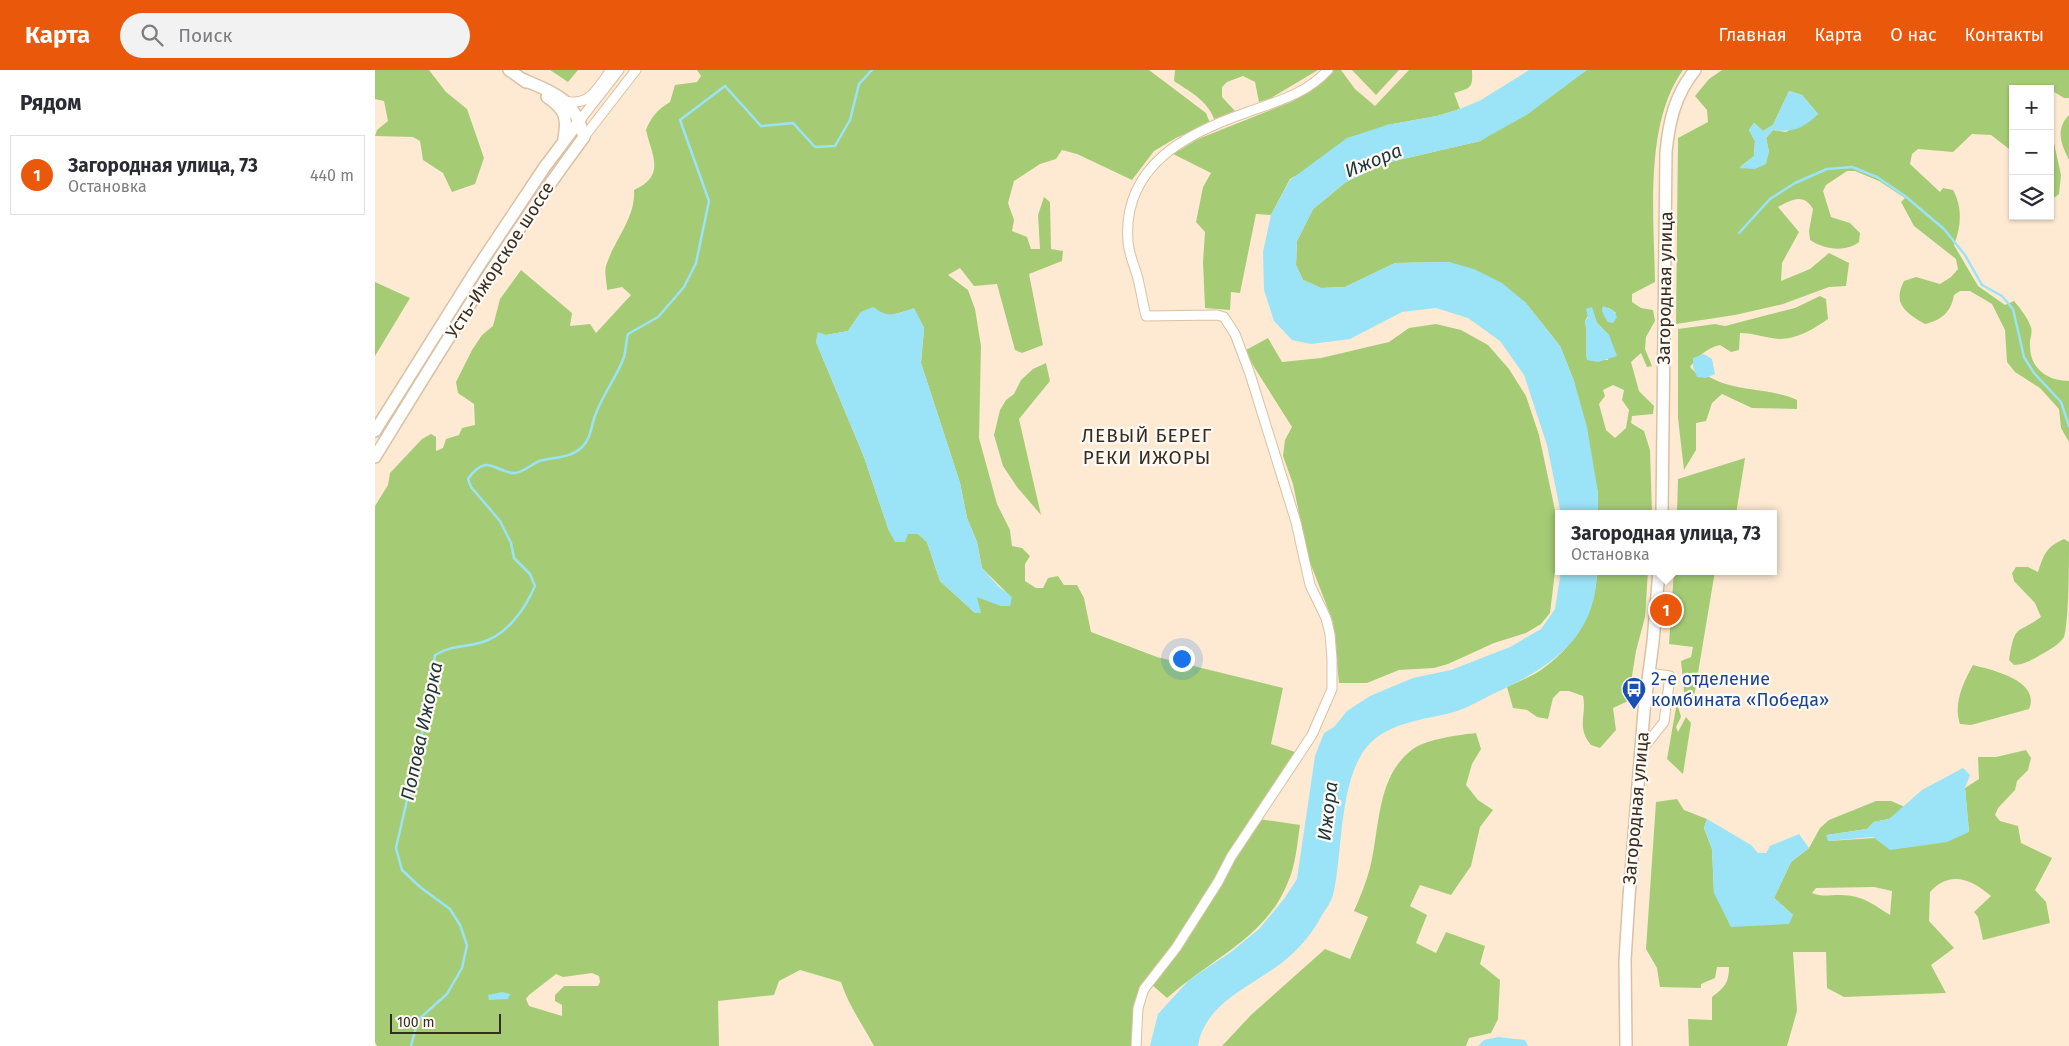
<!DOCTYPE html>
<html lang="ru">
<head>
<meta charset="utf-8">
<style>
	:root { --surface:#fff; --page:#f2f2f3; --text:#2b2b33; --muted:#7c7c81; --line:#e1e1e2; --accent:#ea580c }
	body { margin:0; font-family:"Fira Sans",sans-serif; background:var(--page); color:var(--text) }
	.controls { position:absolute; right:15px; top:15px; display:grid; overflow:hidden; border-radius:0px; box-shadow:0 1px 4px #0004 }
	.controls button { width:45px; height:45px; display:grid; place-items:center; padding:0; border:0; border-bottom:1px solid var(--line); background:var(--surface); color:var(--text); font:25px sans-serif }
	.scale { position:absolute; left:15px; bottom:12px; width:111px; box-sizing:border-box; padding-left:5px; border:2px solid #362d22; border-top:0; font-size:14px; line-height:18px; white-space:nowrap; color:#362d22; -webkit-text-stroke:4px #fffaf4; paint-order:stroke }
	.you { position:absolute; left:806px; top:588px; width:18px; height:18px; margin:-12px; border:4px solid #fff; border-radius:50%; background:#1a73e8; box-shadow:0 0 0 8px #1a73e833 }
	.badge { display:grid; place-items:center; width:32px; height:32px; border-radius:50%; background:var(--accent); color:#fff; font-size:16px; font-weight:700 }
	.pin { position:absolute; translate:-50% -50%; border:2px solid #fff; box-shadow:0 1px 5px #0006 }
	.popup { position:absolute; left:1180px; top:440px; width:222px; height:65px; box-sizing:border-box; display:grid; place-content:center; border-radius:0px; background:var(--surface); filter:drop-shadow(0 1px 4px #0005); font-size:16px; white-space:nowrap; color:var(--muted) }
	.popup b { font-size:19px; color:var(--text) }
	.popup::after { content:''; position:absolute; left:50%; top:100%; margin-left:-10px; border:10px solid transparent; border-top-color:var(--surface) }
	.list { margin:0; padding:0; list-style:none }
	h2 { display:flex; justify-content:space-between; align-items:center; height:65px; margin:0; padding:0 20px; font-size:21px }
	h2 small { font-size:16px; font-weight:400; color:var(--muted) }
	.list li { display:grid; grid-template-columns:32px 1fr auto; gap:15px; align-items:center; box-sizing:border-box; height:80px; margin:0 10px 10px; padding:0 10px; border:1px solid var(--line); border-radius:0px }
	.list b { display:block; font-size:19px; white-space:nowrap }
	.list p { margin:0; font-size:16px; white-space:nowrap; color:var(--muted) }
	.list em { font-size:16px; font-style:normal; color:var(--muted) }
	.icon { flex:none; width:28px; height:28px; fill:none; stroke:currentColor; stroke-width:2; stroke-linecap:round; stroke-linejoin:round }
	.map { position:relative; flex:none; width:1694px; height:976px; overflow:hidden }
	header { display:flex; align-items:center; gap:30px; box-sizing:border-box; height:70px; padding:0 25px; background:var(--accent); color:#fff }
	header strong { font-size:24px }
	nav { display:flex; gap:28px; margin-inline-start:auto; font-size:18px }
	.search { width:350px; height:45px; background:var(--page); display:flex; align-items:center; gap:12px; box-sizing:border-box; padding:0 18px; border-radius:28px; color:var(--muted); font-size:19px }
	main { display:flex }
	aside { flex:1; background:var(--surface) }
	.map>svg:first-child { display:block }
	.green { fill:#a5cc75; fill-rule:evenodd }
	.water { fill:#9be3f6 }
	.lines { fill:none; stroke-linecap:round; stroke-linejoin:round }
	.stream { stroke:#9be3f6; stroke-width:2.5 }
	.street-casing { stroke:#dac1a4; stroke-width:11 }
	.secondary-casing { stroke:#dac1a4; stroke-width:14 }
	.street { stroke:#fff; stroke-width:9 }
	.secondary { stroke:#fff; stroke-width:11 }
	.labels { text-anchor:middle; stroke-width:4.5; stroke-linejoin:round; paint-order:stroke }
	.street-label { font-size:18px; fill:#362d22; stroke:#fffaf4 }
	.transit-label { font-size:18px; fill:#164399; stroke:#fffaf4; text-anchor:start }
	.water-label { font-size:19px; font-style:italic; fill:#1d343a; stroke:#fffaf4 }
	.neighbourhood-label { font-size:19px; letter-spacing:1px; fill:#362d22; stroke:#fffaf4 }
</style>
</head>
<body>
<header>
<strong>Карта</strong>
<div class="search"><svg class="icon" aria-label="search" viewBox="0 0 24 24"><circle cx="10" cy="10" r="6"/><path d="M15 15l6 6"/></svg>Поиск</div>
<nav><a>Главная</a><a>Карта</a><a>О нас</a><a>Контакты</a></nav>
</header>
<main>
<aside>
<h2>Рядом<small></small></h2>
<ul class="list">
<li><span class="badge">1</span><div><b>Загородная улица, 73</b><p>Остановка</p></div><em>440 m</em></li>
</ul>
</aside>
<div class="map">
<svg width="1694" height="976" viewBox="0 0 1694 976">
	<rect width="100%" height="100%" fill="#feead3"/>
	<g class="green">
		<polygon points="0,0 54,0 71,22 92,39 109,88 100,114 77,122 68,103 48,90 45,71 38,67 0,66 2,60 13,51 9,31 0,29"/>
		<polygon points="175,0 203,0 193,12"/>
		<path d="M322,0h452l57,43 4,10 -34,15 -22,13 -22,29 -55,-26 -15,-4 -6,9 -16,5 -26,17 -6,22 6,17 -2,11 15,6 4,12h9l-2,-34 6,-18 6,5 1,47 12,2 -1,10 -33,13 14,71 -21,8 -7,-3 -18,-66 -23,2 -14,-18 -12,7 20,15 7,19 6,37 -2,92 18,66 13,26 2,16 10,2 8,8 -5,8v17l11,7h7l5,-10 10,-2 6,9h13l7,13 7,34 66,25 126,31 -12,56 24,8 -36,67 41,6c-3,19 -4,39 -12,57 -21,55 -79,78 -121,116l-16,-14 -17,27 -1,35h-259c-11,-21 -26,-41 -33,-64l-41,-12 -21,11 -5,14 -56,6 1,45h-342l-2,-4v-536l13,-21 2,-12 32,-34 9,-5 5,3v14l7,-3 3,-9 13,-4 3,-7 13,-3 -1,-21 -16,-11 -2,-11 16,-32 10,-15 11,-9 7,-27 21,-29 51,43 -2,13 20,-2 6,9 35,-38 -9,-8 -15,3c0,-8 -3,-17 -1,-24 8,-26 30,-48 28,-76 33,-15 17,-36 12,-60 5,-13 12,-21 24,-28l5,-17 22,-3 4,-6zM539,239l10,19 -3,35 39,120 7,35 10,24 5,26 29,29 -1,8h-9l-24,-8 -2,16 -35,-32 -13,-39 -9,-8 -29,-3 -25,-74 -48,-115 2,-9 8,2 22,-4 13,-19 30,3zM217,903l7,3 1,6 -2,4h-34l-9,9v6l7,4v11l-33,-10 -3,-7 3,-4 27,-21 7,3z"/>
		<path d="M800,0h143l-47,28 -12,4 -4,-20 -12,-6 -16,6 -5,5v10l13,14 -21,8c-6,-18 -25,-28 -40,-38z"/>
		<path d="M958,0h8l14,19 20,17 34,-36h63c1,18 -1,18 -18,23l6,16 -23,7 -50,9 -97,54 -19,36 -15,-1 -16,79 -9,-1 -1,18 -25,-2 -2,-46 2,-30 -9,-10 7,-35 8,-14 -38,-19 25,-15 93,-37 19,-11z"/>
		<polygon points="977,0 1024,0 1001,25"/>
		<path d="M1212,0h96c-39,54 -29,148 -28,212l-23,12v8l9,6 12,2 2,11 -9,16 -1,12 7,17 -5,1 -6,-14 -10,9 8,29 15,15 -1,8 -21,2 -1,7 13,8 6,19 2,64h-54v-21l-24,-112 -14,-35 -35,-44 -76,-40 -54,1 -50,24 -24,1 -18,-8 -7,-15 1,-24 16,-32 33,-27 40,-19 94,-22zM1234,238l7,5 -8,9 -6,-12zM1218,245l4,8 12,12 -1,25h-21c-2,-14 1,-25 -2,-39l3,-5zM1238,315l11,5 -2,10 7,10 -3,18 -11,10 -9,-8 -7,-26 6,-8 -2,-6z"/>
		<path d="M1347,0h347v28h-5l-18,-11 -33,2v63l-22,-17 -19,-1 -19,18 -35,-3 -6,5 -2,10 30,28 3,-4 10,2c10,18 8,37 1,55l24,41 27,19 9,-4c7,8 13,16 17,26 2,8 -2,12 -1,19 0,23 18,35 39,35v61l-8,-14 -2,-19 -19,-21 -25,-16 -8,-10 -2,-32 -13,-26 -22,-13h-10l-6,4c-3,17 -12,25 -29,29 -19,-11 -33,-20 -21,-43l12,-4 24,7 11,-7 7,-8 -2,-10 -42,-33 -13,-24 4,-4 -26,-17 -24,-10h-8l-21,14 -3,6 8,26 19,6 10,10 -1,9c-14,11 -36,7 -49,-2l-1,-9 4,-22c-9,-16 -21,-10 -35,-2l21,25 -17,31 -1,18 29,-12 19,-16 20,10 -3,23 -17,1 -46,17 -48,11 -59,9 2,-186 30,-16 -1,-12 -12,-14 14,-17zM1414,21l13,4 16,19 -32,18 -13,-2 -7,8 3,14 -29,15 14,-11 1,-15 -6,-11 5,-7 9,8 10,-6z"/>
		<path d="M1694,45v45c-8,-16 -14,-31 0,-45z"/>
		<polygon points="1675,55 1686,105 1684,124 1675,131"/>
		<polygon points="0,212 35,228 0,286"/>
		<path d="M1445,226l6,3 2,20c-14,10 -31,20 -48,20 -14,-1 -26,-6 -40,-6l-1,17 -8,2 -11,-7c-13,3 -22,11 -30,22l7,7c13,1 17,7 29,10 23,7 49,6 71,16v9l-45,-1 -30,-14 -10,9 -6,18 -10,2v27l-12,20 -6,-52v-89l37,-5 10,2 70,-18z"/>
		<polygon points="1061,254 1086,260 1113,275 1134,299 1151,326 1164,365 1181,445 1183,477 1175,543 1166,554 1151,563 1119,573 1073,594 1059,598 1024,600 992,613 964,613 958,552 933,487 918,414 908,386 910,370 917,357 869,281 893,268 907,292 946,288 1014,272 1034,258"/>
		<polygon points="671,293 675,311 644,349 666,445 642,417 628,396 619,365 625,340 631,330 639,324 646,310 658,299"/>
		<polygon points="1370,388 1361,444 1314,440 1308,444 1302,444 1303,409"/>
		<path d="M1689,469l5,3c0,21 0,79 -5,95 -4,7 -15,13 -22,17 -9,5 -17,11 -28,11l-5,-5c6,-37 7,-25 32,-43l-6,-14 -21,-22 -2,-8 4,-6h12l10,5c6,-18 8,-25 26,-33z"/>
		<path d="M1222,501h51l-3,46 -9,34 -8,50 -15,7 3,22 -16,18 -9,-3c-15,-18 -4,-29 -8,-49l-14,-5h-9l-7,7 -5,21 -11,-2 -10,-7 -14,-2 -6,-21c12,-6 27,-11 38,-20 32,-24 51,-56 52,-96z"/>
		<polygon points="1299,501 1340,501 1318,633 1310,632 1306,591 1316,587 1318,577 1294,574"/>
		<path d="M1598,595c20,5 68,16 56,44l-58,16 -11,-1c-7,-20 3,-41 13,-59z"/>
		<polygon points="1302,632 1306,647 1301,657 1303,662 1311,647 1316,653 1308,704 1292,689"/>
		<path d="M1101,663l5,16 -9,15 -6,21 12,15 15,10 -13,17 -9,39 -20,29 -31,-10 -10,21 17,9 -11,28 20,10 10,-21 39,14 -5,18 20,16 -2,39 -7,14 -22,5 -3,8h-244l29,-31 74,-66 25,10 18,-42 -14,-6c6,-14 12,-28 16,-43 10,-40 6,-92 43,-119 14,-10 46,-14 63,-16z"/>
		<path d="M1651,680l5,8 -3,12 -11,11 -2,9 -17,18 -3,7 5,6 18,5 3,17 31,15 -17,32 11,12 4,21 -67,17 -5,-23 -4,-5 17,-16c-20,-17 -41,-26 -61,-4l-1,29 25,27 -23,17 15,28 -102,4 -17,-9 -1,-36h-33l4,59 -10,35h-98l-1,-27 24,1v-23c12,-9 17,-14 17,-30h-12l-2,11 -14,6v4l-41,-1 -3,-19 -11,-19 10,-147 21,-3 7,11 23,9 -3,9 8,21 2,44 79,22 -19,-17 17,-36 18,-14 11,-20 9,-8 47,-19h15l14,6 -16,12 -15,3 -7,7 -40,6 1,6 141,-9 -4,-44 14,-9 -1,-22h18zM1499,817l18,4 -2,24c-17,-11 -30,-21 -51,-20 -11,0 -17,2 -27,-2l4,-5z"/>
	</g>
	<g class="water">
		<polygon points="1154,0 1212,0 1153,44 1105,71 1011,93 971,112 938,139 922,171 921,195 928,210 946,218 970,217 1020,193 1074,192 1099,199 1127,213 1150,232 1185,276 1199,311 1212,357 1223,423 1223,444 1186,444 1172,375 1149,305 1125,271 1093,248 1061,238 1027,242 975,269 936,274 917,270 899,251 889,220 888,182 896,145 915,110 972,68 1012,55 1062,46 1085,39 1106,30"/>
		<path d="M1414,21l13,4 16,19c-14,14 -25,19 -45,16l-7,8 3,14 -3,12 -11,5 -16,-1 15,-12 1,-15 -6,-11 5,-7 9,8 10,-6z"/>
		<path d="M1228,236l10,4 4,7 -4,6 -5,-1c-3,-5 -8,-11 -5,-16z"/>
		<path d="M498,237c17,12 22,7 41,1l10,20 -3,35 39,120 7,35 10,24 5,26 16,18 14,11 -2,9h-9l-24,-9 4,16h-6l-35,-32 -13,-39 -9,-8h-10l-3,8h-10l-6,-11 -25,-74 -48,-115 2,-10 8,3 22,-4 13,-19z"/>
		<path d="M1217,237l5,16 12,12 8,21 -19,6 -11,-2c-2,-14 1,-25 -2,-39l3,-3 -2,-9z"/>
		<polygon points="1329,284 1337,289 1340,304 1331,308 1322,307 1318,297 1318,288"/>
		<path d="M1186,501h36c-1,68 -47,96 -102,122 -13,6 -27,15 -41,19 -26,7 -56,9 -78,26 -39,30 -32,113 -43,157 -2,7 -7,14 -11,20 -8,16 -19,29 -32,41 -31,28 -85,44 -92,90h-48l8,-32 31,-34 42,-28 28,-23 25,-30 13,-20 18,-123 9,-23 10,-6 13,-16 23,-15 43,-18 38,-8 59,-23 31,-18 14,-20z"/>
		<polygon points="1588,698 1595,705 1590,718 1594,762 1572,772 1515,780 1498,767 1453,771 1451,765 1492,759 1499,752 1514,749 1547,720"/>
		<polygon points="1332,749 1376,775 1383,783 1391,783 1395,776 1424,764 1434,778 1416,792 1399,828 1418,845 1414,854 1356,857 1339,823 1337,779 1329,758"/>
		<polygon points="127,922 135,924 133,929 114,930 113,925"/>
		<polygon points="1123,967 1150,970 1153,976 1103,976 1109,970"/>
	</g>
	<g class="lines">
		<g class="stream">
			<polyline points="1364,163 1395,129 1420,113 1452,99 1477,97 1502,107 1530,126 1569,159 1590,185 1607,215 1627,226 1638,239 1649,287 1659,303 1686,332 1694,356"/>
			<path d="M36,976l7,-26 29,-26 15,-26 5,-23 -7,-20 -10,-16 -30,-22 -18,-17 -6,-22 25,-109 14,-84c18,-10 25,-7 44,-12 27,-6 46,-34 56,-57l-5,-12 -16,-16 -3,-15 -11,-22 -29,-34 -3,-8c19,-28 29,-5 47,-6 11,-1 17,-11 28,-13 13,-3 28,-2 39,-13 9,-8 9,-21 13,-31 7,-21 22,-39 29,-59 2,-7 2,-16 4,-23l30,-17 26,-30 12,-24 13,-62 -29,-81 45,-34 36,40 32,-3 22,24 20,-1 15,-26 9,-36 13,-14"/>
		</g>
		<defs>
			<g id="street">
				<path d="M190,31c25,6 32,-13 46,-31"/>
				<polyline points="205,50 244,0"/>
				<polyline points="209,67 261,0"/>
				<polyline points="1266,681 1289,652 1295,606 1274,603"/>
				<path d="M761,976l2,-38 6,-19 32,-41 42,-66 13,-25 81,-122 20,-46v-30l-2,-25 -4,-16 -16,-33 -14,-63 -46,-148 -15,-40 -11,-17 -7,-2 -71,1c-3,-12 -5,-25 -8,-37 -3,-12 -9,-24 -10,-37 -6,-76 58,-109 120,-130 30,-11 58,-18 80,-42"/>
			</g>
			<g id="secondary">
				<polyline points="134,0 151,12"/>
				<path d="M172,27c18,12 21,21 17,41"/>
				<polyline points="0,361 103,197 169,98 205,50"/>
				<path d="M0,387c67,-109 133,-218 209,-320 -10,-39 -28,-43 -62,-58"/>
				<path d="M1287,444l4,-362c3,-31 9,-57 29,-82"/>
				<polyline points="1251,976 1250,890 1254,827 1269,641 1278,572 1284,501"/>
			</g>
		</defs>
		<use href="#street" class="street-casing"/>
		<use href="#secondary" class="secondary-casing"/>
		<use href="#street" class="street"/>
		<use href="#secondary" class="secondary"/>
	</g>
	<defs>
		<symbol id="bus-pin" viewBox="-11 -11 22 30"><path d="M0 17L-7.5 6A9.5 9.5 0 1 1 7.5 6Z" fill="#1a4fb4" stroke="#fffaf4"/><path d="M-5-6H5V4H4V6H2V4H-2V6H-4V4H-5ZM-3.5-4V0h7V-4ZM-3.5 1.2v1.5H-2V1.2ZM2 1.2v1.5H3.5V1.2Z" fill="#fff"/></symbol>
	</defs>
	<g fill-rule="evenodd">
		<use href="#bus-pin" x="1245" y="605" width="28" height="38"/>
	</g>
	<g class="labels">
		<g class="street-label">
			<text transform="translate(125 190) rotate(-57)" y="6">Усть-Ижорское шоссе</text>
			<text transform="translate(1290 218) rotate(-89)" y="6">Загородная улица</text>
			<text transform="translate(1261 738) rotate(-85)" y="6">Загородная улица</text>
		</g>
		<g class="transit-label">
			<text x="1276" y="615">2-е отделение<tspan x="1276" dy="21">комбината «Победа»</tspan></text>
		</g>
		<g class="water-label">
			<text transform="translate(998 90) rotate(-22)" y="7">Ижора</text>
			<text transform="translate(46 661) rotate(-78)" y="7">Попова Ижорка</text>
			<text transform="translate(952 741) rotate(-83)" y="7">Ижора</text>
		</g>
		<g class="neighbourhood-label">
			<text x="772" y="372">ЛЕВЫЙ БЕРЕГ<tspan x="772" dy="22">РЕКИ ИЖОРЫ</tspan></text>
		</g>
	</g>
</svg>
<div class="controls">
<button>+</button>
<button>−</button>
<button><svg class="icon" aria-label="layers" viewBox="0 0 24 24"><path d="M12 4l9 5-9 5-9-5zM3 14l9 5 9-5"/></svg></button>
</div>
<div class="scale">100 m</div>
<div class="you"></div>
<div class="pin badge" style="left:1291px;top:540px">1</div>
<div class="popup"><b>Загородная улица, 73</b>Остановка</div>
</div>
</main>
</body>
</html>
